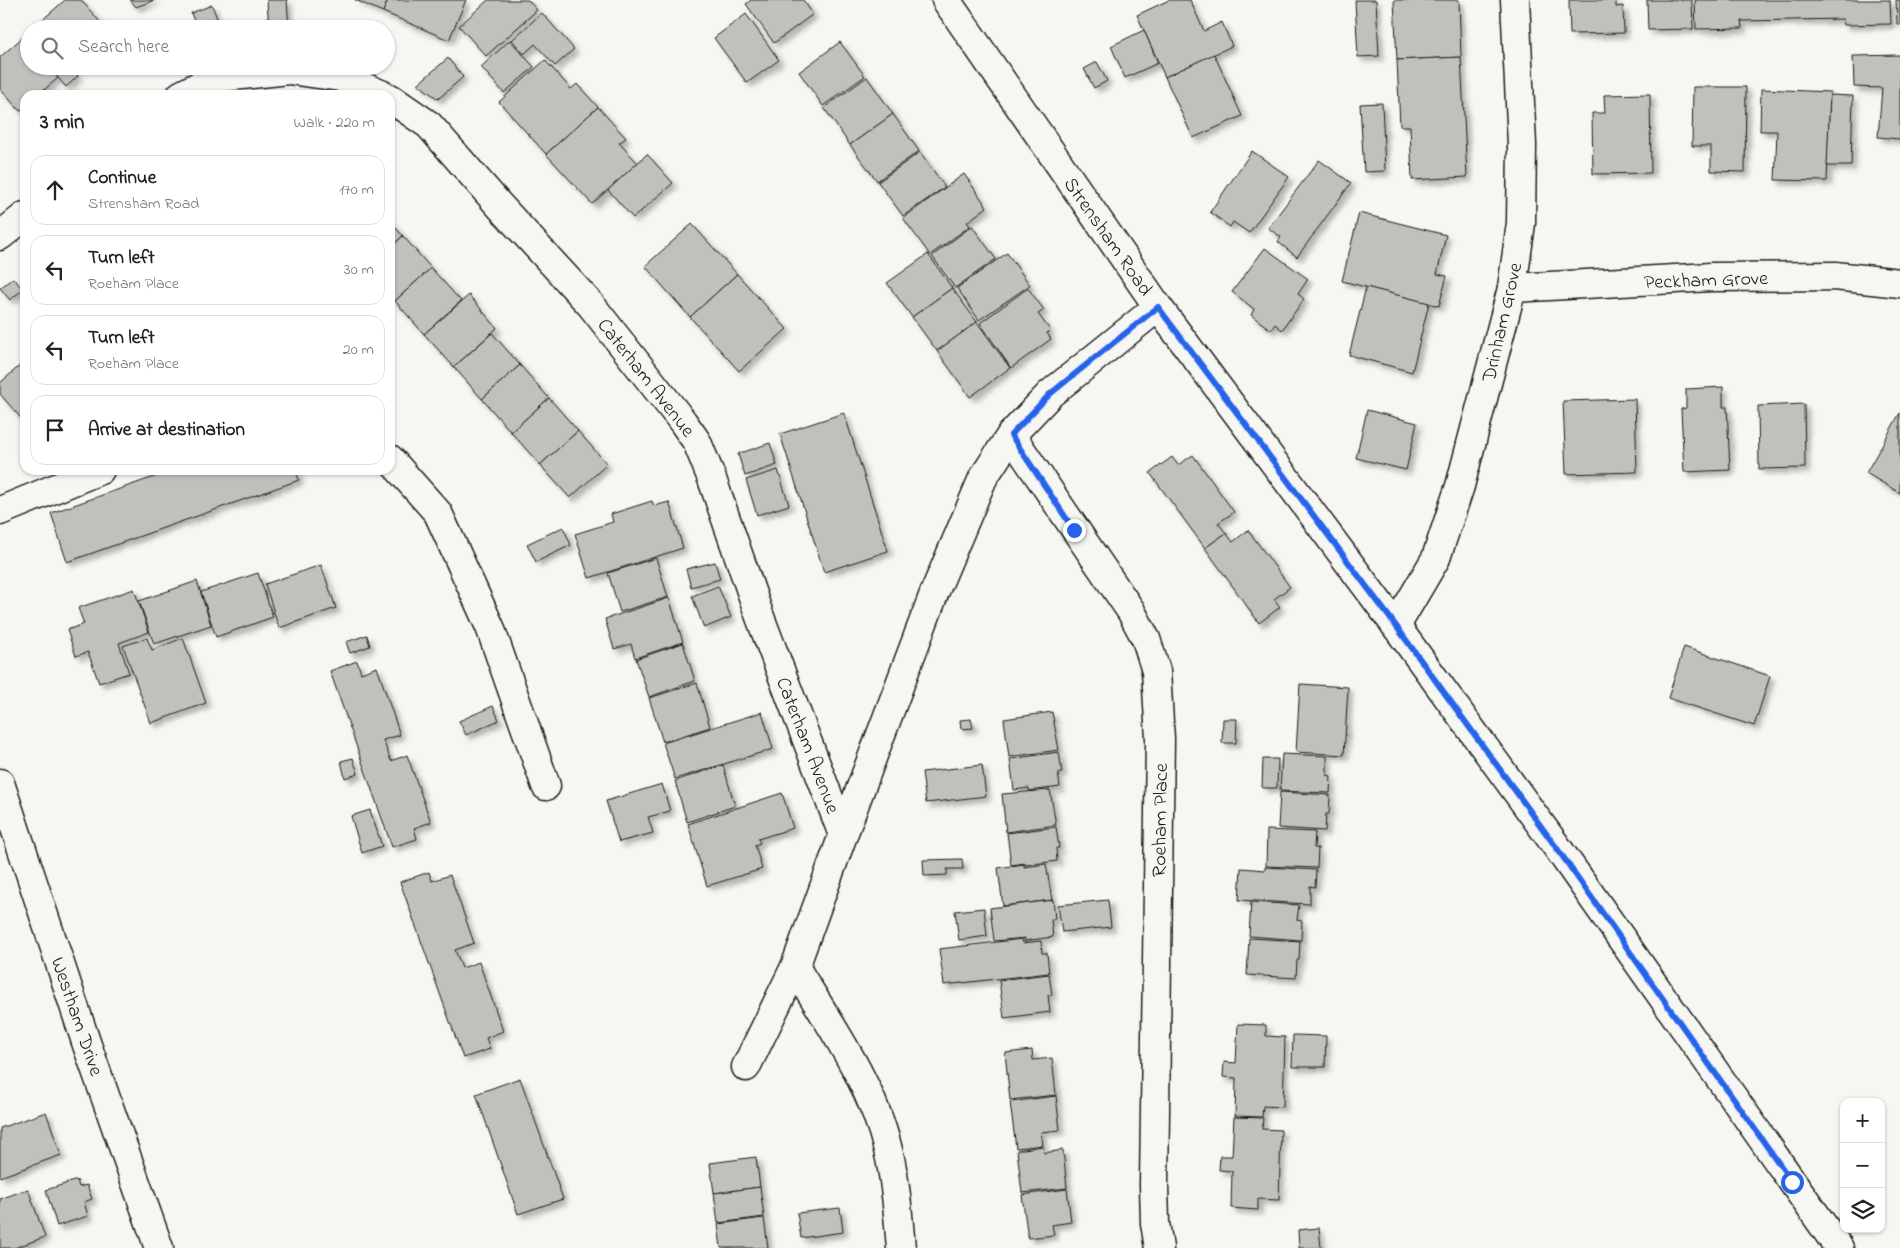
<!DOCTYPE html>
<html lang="en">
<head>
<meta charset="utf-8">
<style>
	:root { --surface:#fff; --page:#f6f6f6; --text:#222; --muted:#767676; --line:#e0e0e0 }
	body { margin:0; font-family:"Indie Flower",sans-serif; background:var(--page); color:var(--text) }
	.controls { position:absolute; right:15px; bottom:15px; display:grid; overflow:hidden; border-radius:10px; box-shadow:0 1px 4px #0004 }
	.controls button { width:45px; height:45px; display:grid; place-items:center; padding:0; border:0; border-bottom:1px solid var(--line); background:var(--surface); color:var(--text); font:25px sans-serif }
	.stop { position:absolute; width:15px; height:15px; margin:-11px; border:4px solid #2563eb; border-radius:50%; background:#fff }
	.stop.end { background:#2563eb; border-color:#fff; box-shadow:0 1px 5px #0008 }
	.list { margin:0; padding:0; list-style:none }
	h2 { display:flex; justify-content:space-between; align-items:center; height:65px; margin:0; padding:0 20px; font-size:21px }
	h2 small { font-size:16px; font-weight:400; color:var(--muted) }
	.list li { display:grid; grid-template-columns:32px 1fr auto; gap:15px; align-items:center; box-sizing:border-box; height:70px; margin:0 10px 10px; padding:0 10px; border:1px solid var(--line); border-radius:15px }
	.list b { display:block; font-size:19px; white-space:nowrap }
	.list p { margin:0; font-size:16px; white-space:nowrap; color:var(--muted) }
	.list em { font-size:16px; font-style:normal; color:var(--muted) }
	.icon { flex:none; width:28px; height:28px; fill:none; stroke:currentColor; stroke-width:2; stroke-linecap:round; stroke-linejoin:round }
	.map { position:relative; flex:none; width:1900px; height:1248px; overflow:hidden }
	.search { position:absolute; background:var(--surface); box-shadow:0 1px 4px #0004; left:20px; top:20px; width:375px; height:55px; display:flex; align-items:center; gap:12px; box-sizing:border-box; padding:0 18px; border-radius:28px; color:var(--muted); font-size:19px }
	.panel { position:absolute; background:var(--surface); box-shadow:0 1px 4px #0004; left:20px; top:90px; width:375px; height:385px; border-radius:15px }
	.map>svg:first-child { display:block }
	.building { fill:#c0c0bd; stroke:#1c1c1c; filter:url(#shadow) }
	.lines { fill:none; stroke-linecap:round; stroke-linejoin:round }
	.minor-casing { stroke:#1c1c1c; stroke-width:31 }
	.minor { stroke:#f6f6f2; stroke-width:28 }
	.route { stroke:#2563eb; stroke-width:6 }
	.labels { text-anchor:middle; stroke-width:4; stroke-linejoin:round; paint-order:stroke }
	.street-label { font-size:20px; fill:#1c1c1c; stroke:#f6f6f2 }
</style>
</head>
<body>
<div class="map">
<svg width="1900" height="1248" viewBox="0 0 1900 1248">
	<defs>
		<filter id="shadow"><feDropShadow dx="4.5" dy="4.5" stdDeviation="2.5" flood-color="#0004"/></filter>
	</defs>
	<rect width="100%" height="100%" fill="#f6f6f2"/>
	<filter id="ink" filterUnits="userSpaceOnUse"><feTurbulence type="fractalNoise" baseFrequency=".02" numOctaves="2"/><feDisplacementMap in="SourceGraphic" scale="10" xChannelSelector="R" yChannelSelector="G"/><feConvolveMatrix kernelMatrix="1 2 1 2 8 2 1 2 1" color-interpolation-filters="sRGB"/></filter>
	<g filter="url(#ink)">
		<g class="building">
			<polygon points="65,0 81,0 102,24 97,29 32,29"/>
			<polygon points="130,0 155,0 136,7"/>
			<polygon points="267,0 287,0 289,29 269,29"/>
			<polygon points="355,0 388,0 383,12"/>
			<polygon points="388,0 466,0 449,40 383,12"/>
			<polygon points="488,0 528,0 537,10 486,56 459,26"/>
			<polygon points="751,0 803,0 813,14 774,43 746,4"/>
			<polygon points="1169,0 1190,0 1204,31 1222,22 1232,46 1165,77 1137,15"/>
			<polygon points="1355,0 1376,0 1379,56 1358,57"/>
			<polygon points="1394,0 1459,0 1461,57 1397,60"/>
			<polygon points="1569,0 1616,0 1616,7 1623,6 1624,33 1570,34"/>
			<polygon points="1647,0 1692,0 1693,29 1648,30"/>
			<polygon points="1695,0 1890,0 1891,24 1844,25 1843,19 1741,21 1742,28 1696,29"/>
			<polygon points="1896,0 1900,0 1900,24 1897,24"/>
			<polygon points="212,5 221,29 197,29 191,13"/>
			<polygon points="542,13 574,49 555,66 535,44 524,54 512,40"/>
			<polygon points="746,14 779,60 747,83 714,38"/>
			<polygon points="1144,30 1158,63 1125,78 1111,46"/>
			<polygon points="23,37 29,44 29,66 48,66 58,78 38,95 25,95 25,107 20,111 0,89 0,57"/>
			<polygon points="510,40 534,67 504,93 481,67"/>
			<polygon points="840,42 865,76 823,106 799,72"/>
			<polygon points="1214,54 1242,116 1193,138 1165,77"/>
			<polygon points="1900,55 1900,139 1878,137 1882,88 1854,87 1853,56"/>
			<polygon points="1461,57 1467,177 1412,180 1410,126 1400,126 1397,60"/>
			<polygon points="448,58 463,77 438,99 418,84"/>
			<polygon points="545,60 571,89 577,84 598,107 546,154 499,102"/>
			<polygon points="1097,62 1107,81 1094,88 1084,69"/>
			<polygon points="48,66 70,66 78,76 66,87"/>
			<polygon points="867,77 893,114 850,145 824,108"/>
			<polygon points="1693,87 1746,87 1745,172 1711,171 1711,146 1692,146"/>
			<polygon points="1761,89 1830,92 1827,181 1775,180 1777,131 1760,131"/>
			<polygon points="1650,94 1651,173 1593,174 1592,113 1605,113 1604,95"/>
			<polygon points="1830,95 1853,96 1851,166 1827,166"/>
			<polygon points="1382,103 1385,171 1364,172 1360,104"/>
			<polygon points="598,107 626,138 619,143 638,163 592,204 546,154"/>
			<polygon points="893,114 919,151 877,181 850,145"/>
			<polygon points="1252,151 1289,177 1249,233 1233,222 1230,227 1210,212"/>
			<polygon points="920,152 945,187 903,216 878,182"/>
			<polygon points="647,154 673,183 633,218 608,190"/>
			<polygon points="1319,160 1351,183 1297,257 1278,242 1281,237 1268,228"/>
			<polygon points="964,174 987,207 967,222 970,226 930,255 903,218"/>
			<polygon points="1359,213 1446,235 1437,274 1447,276 1439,306 1342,281"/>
			<polygon points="390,221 403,236 390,248"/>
			<polygon points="692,224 737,274 690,317 645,266"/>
			<polygon points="972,226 996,259 955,288 932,256"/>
			<polygon points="403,236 431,268 395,301 390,295 390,248"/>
			<polygon points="1265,248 1308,279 1298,294 1304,299 1282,330 1275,324 1271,330 1251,315 1254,309 1232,292"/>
			<polygon points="1007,253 1030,285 979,320 957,288"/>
			<polygon points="928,254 952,288 912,317 887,283"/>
			<polygon points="431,268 461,301 424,334 395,301"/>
			<polygon points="737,274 787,329 739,371 690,317"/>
			<polygon points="13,278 23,289 10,300 0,288"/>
			<polygon points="1366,287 1429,303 1412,372 1349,355"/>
			<polygon points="952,288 977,322 937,351 912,317"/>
			<polygon points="1028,288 1044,310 1038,314 1050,330 1047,333 1051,339 1011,368 980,323"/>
			<polygon points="469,295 497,328 454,367 424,334"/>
			<polygon points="977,322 1010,368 970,397 937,351"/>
			<polygon points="492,333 520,365 482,399 454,367"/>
			<polygon points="24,362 25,363 25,423 0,394 0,383"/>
			<polygon points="520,365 549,398 511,432 482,399"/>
			<polygon points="1723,387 1723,407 1727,407 1730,470 1684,472 1681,409 1686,408 1686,389"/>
			<polygon points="549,398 578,431 540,465 511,432"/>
			<polygon points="1635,399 1637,472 1566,474 1563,401"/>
			<polygon points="1804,404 1805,468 1759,469 1758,406"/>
			<polygon points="1367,410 1417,423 1406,470 1356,458"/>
			<polygon points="844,413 888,551 824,572 780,434"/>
			<polygon points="1900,413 1900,493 1866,473"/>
			<polygon points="578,431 607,464 570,498 540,465"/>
			<polygon points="770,443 777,465 745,476 738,454"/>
			<polygon points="1193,455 1234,512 1218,523 1226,533 1205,548 1150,473 1172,457 1178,465"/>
			<polygon points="174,470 296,470 299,480 67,562 51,513"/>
			<polygon points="778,470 789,505 757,515 746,480"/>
			<polygon points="652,501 654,506 669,502 683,548 589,578 575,534 613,522 611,514"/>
			<polygon points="563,527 571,545 536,562 527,544"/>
			<polygon points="1248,530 1290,587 1274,599 1280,607 1259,623 1205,548 1226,533 1233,542"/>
			<polygon points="656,558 668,597 620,612 608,573"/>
			<polygon points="715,562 720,579 691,587 686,569"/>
			<polygon points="321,565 336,608 279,628 265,584"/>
			<polygon points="258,573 273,617 216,637 201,592"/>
			<polygon points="197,581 211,625 154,644 139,601"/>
			<polygon points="718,586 731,617 704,628 692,596"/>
			<polygon points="134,589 149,632 119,643 129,673 99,683 88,652 76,656 67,630 84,624 78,608"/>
			<polygon points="669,598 683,642 635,658 631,644 614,649 605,619"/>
			<polygon points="367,635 370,646 350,653 346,642"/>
			<polygon points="147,638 152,650 183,638 206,703 151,723 123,646"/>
			<polygon points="683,643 695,681 649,697 636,659"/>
			<polygon points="1684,647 1770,676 1754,726 1668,698"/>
			<polygon points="357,661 361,673 377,667 400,735 383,740 391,761 407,755 431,822 414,828 417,839 392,847 330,671"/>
			<polygon points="697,683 710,727 663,742 649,698"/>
			<polygon points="1300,684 1348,687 1344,755 1296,752"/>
			<polygon points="493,706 499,720 466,735 459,721"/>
			<polygon points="762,712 773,749 675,779 663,743"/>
			<polygon points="1052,712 1059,750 1009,757 1004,719"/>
			<polygon points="971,719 973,728 961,729 960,720"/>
			<polygon points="1223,719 1237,719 1236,743 1222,743"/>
			<polygon points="1059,752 1062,773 1058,773 1060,787 1029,791 1029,788 1014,790 1010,759"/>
			<polygon points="1282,754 1327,756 1327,775 1331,776 1330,793 1280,791"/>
			<polygon points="353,758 358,774 345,778 341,761"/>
			<polygon points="1263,759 1278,759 1277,788 1262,788"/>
			<polygon points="723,765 735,806 687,822 675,781"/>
			<polygon points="982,765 986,796 926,803 922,772"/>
			<polygon points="662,784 670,811 648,817 653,833 619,842 606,801"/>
			<polygon points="1050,790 1056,825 1006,832 1002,794"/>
			<polygon points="1280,792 1330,795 1329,814 1326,814 1325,831 1278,828"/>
			<polygon points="782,793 793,828 758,839 760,843 755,845 762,869 707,886 688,824"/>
			<polygon points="370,810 382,846 362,853 351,816"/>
			<polygon points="1056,827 1059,848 1056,848 1057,861 1025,865 1025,863 1011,865 1007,833"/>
			<polygon points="1267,830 1315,832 1314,848 1318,848 1317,868 1266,866"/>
			<polygon points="962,859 963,869 947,869 947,875 924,876 923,860"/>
			<polygon points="1024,864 1024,867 1046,864 1052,900 1003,906 998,868"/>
			<polygon points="1265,867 1316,870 1315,887 1310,886 1310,904 1239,900 1241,868 1265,870"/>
			<polygon points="429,872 432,881 450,875 474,943 455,950 462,968 479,962 503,1031 486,1038 490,1049 463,1058 400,882"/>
			<polygon points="1053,900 1055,919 1051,920 1053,937 1024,941 1025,938 994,941 990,908"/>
			<polygon points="1108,900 1111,927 1062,932 1058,905"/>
			<polygon points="1251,902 1299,905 1297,920 1302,921 1301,940 1249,936"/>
			<polygon points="984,908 987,936 959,940 955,911"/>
			<polygon points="1249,938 1300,941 1299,960 1297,960 1296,978 1247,975"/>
			<polygon points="1022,939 1023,943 1041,941 1042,953 1047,953 1049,973 944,985 939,949"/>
			<polygon points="1049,974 1052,995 1048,995 1050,1012 1004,1018 999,980"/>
			<polygon points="1238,1024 1266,1025 1266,1036 1285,1037 1283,1107 1263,1106 1262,1117 1235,1116 1236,1078 1223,1077 1224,1062 1236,1063"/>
			<polygon points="1293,1035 1326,1036 1325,1067 1292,1067"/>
			<polygon points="1032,1050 1033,1060 1052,1058 1056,1095 1010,1100 1005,1053"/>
			<polygon points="520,1078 563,1199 518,1214 476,1094"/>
			<polygon points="1056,1096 1060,1130 1041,1132 1043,1145 1016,1148 1010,1102"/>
			<polygon points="46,1112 61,1155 0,1177 0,1128"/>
			<polygon points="1234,1117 1263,1118 1262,1129 1281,1130 1279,1200 1258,1199 1258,1210 1231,1208 1232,1171 1219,1170 1220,1156 1232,1156"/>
			<polygon points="1043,1146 1044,1153 1063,1150 1067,1188 1022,1193 1017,1150"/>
			<polygon points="756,1157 760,1187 714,1193 710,1163"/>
			<polygon points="77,1180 79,1187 87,1185 92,1199 84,1202 88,1216 57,1226 46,1190"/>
			<polygon points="760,1187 764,1217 718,1223 714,1193"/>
			<polygon points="28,1189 45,1237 14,1248 0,1248 0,1199"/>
			<polygon points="1067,1189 1071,1222 1052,1225 1054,1235 1028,1238 1022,1195"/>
			<polygon points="840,1208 843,1232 801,1238 797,1213"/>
			<polygon points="764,1218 768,1248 721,1248 718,1224"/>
			<polygon points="1319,1228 1321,1248 1299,1248 1298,1230"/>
		</g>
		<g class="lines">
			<defs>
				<g id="minor">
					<polyline points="946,0 1158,307 1396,626 1557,847 1839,1248"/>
					<polyline points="181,95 214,78 289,70 340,77 383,95"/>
					<polyline points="390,98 429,125 498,204 591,305 683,422 697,442 712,479 760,617 843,835"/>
					<polyline points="0,236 25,216"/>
					<polyline points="1512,288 1711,277 1835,276 1900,283"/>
					<polyline points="1011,435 1131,611 1146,639 1156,671 1160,739 1154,1185 1155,1223 1159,1248"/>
					<polyline points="390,459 438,513 490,627 546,786"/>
					<polyline points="0,511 100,470"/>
					<polyline points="1396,626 1436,558 1460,486 1512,288 1521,223 1522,145 1515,0"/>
					<polyline points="0,783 87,1045 159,1248"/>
					<path d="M795,967c35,58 77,116 93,183 8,32 10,65 13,98"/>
					<polyline points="746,1067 795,967 843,835 935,591 983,478 1011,435 1050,394 1158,307"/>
				</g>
			</defs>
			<use href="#minor" class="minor-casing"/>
			<use href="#minor" class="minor"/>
		</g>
	</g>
	<g class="lines" filter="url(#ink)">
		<polyline class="route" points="1074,530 1011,435 1050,394 1158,307 1396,626 1556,847 1792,1182"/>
	</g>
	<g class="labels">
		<g class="street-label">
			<text transform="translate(1109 236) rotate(55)" y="7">Strensham Road</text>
			<text transform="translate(1706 279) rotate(-2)" y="7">Peckham Grove</text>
			<text transform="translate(1501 322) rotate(-77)" y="7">Drinham Grove</text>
			<text transform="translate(647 377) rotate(52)" y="7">Caterham Avenue</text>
			<text transform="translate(809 745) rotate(69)" y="7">Caterham Avenue</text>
			<text transform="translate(1159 820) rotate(-89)" y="7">Roeham Place</text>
			<text transform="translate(78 1016) rotate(71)" y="7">Westham Drive</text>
		</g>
	</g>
</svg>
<div class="controls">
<button>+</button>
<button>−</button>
<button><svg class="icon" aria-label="layers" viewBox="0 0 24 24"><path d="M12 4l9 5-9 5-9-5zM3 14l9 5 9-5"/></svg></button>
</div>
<div class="stop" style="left:1792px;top:1182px"></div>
<div class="stop end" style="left:1074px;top:530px"></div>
<div class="search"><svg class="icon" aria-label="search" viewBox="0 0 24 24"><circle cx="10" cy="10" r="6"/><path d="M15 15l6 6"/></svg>Search here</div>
<section class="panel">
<h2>3 min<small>Walk · 220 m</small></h2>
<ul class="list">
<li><svg class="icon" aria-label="ahead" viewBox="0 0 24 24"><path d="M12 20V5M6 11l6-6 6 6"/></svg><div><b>Continue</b><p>Strensham Road</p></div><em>170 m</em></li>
<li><svg class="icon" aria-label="left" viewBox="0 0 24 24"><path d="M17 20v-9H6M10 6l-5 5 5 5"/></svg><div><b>Turn left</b><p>Roeham Place</p></div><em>30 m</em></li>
<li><svg class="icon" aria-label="left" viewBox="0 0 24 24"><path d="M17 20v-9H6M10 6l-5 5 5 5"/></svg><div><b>Turn left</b><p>Roeham Place</p></div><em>20 m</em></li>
<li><svg class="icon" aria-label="arrive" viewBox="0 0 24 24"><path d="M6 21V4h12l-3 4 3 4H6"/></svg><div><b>Arrive at destination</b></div></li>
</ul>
</section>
</div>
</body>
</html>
